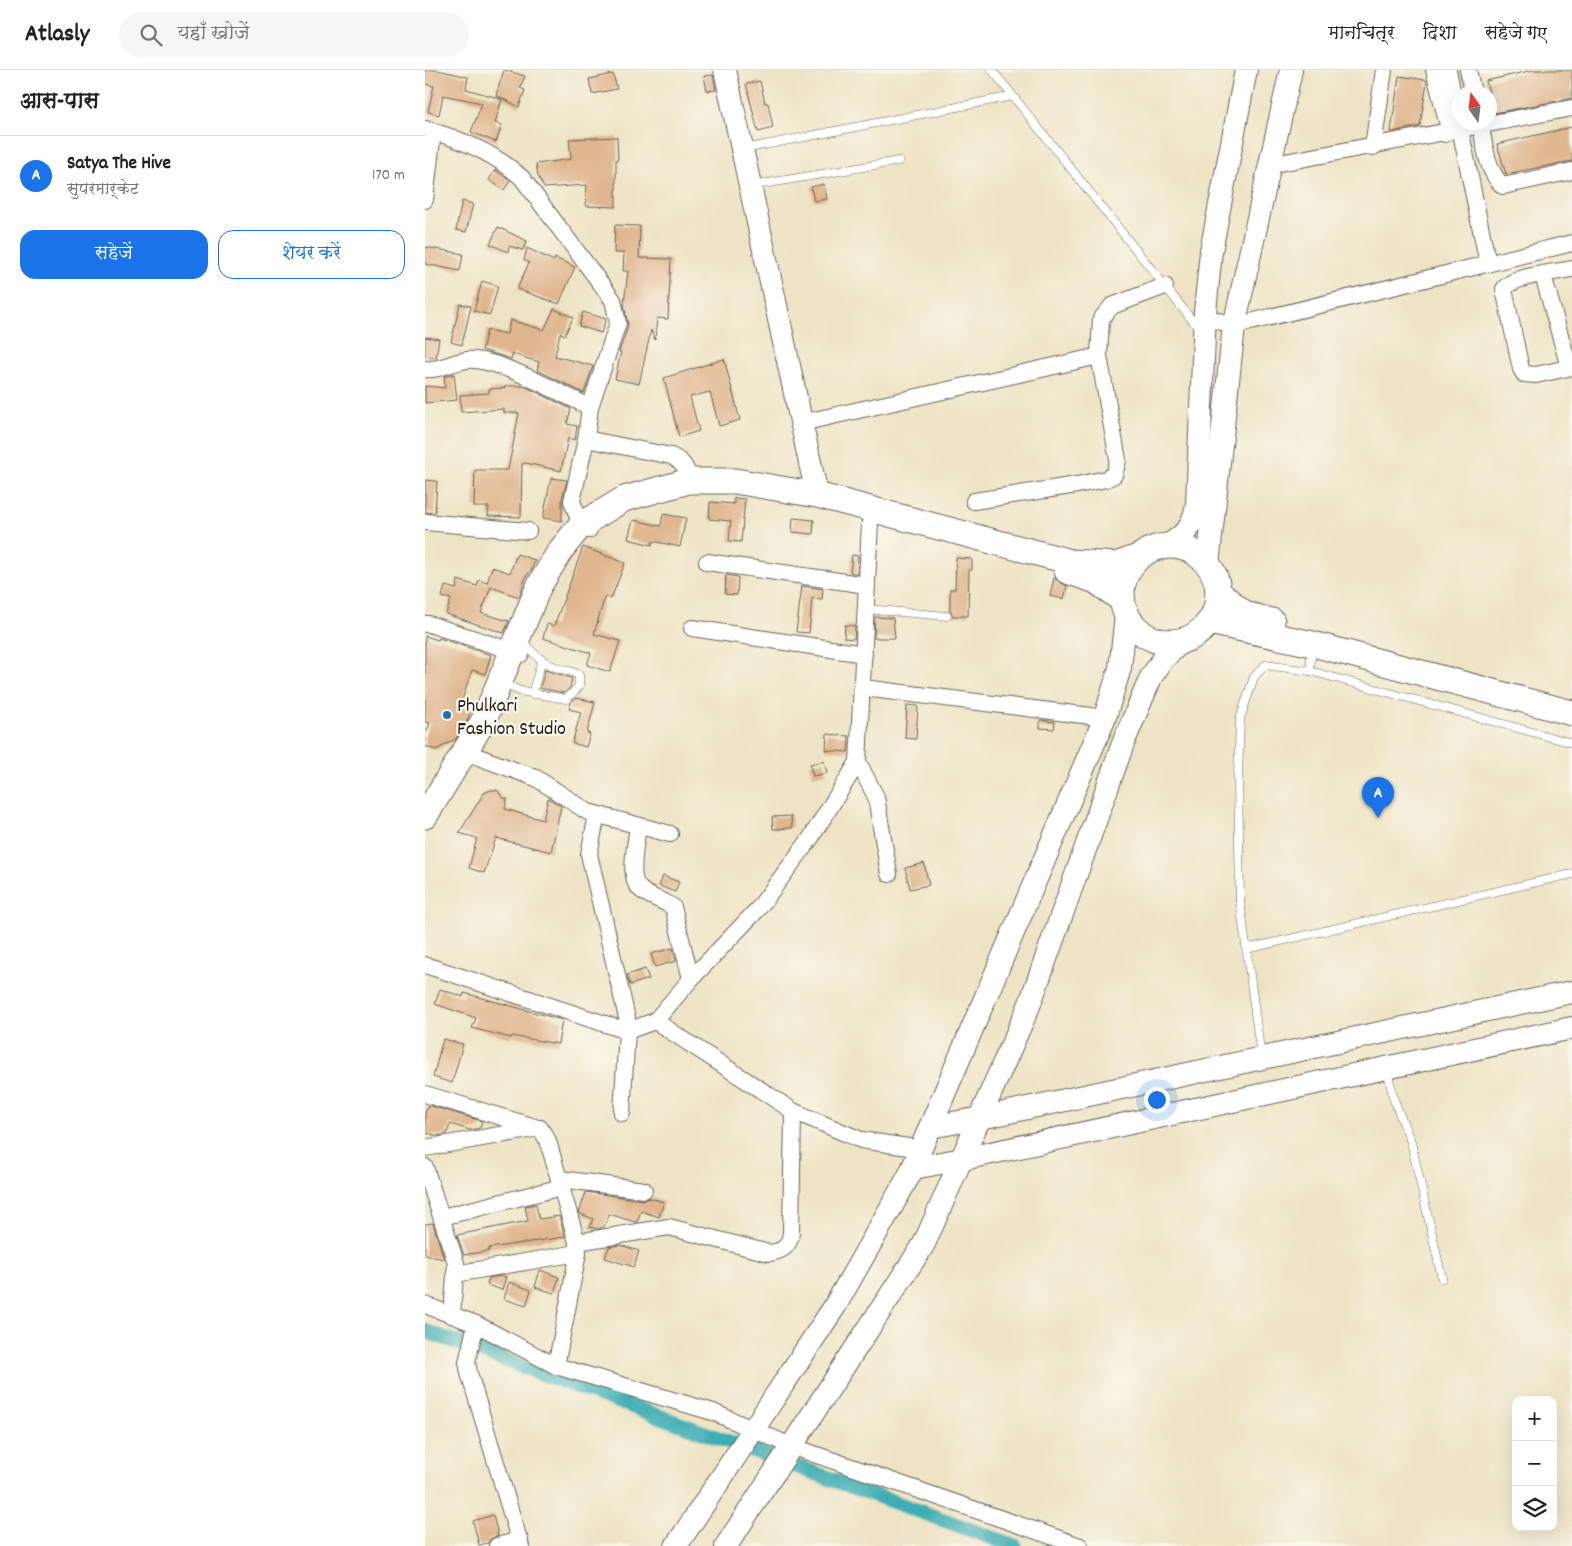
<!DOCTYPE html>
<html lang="hi">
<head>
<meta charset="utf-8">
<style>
	:root { --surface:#fff; --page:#f6f6f6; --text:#222; --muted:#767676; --line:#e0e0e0; --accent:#1a73e8 }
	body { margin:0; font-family:Dekko,"Playpen Sans Deva",sans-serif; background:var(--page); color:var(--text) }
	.controls { position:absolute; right:15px; bottom:15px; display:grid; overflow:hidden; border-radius:10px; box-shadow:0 5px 20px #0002 }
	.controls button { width:45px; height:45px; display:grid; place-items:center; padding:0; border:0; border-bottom:1px solid var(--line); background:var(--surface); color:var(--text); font:25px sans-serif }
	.compass { position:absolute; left:1027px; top:15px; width:45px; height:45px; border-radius:50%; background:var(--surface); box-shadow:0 5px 20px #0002; rotate:346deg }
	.you { position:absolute; left:731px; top:1029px; width:18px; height:18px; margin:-12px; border:4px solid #fff; border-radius:50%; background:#1a73e8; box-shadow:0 0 0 8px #1a73e833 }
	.badge { display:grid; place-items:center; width:32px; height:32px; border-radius:50%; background:var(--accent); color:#fff; font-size:16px; font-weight:700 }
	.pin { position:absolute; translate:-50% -41px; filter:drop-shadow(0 1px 2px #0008) }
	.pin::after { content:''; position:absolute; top:26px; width:18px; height:15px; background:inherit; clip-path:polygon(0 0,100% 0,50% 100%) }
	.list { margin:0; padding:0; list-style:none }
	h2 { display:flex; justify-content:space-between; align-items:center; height:65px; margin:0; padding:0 20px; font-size:21px }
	h2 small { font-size:16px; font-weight:400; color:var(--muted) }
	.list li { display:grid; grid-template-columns:32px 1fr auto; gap:15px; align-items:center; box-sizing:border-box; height:80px; padding:0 20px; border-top:1px solid var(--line) }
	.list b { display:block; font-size:19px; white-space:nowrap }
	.list p { margin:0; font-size:16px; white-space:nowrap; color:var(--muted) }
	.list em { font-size:16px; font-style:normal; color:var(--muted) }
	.actions { display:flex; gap:10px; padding:15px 20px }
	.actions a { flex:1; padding:11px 0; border:1px solid var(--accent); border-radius:15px; text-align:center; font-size:18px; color:var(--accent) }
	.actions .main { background:var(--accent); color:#fff }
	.icon { flex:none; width:28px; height:28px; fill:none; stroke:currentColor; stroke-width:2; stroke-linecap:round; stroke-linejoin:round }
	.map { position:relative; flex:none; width:1147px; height:1476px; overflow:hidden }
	header { display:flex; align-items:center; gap:30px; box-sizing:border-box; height:70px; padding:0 25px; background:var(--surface); border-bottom:1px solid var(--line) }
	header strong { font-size:24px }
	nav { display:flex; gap:28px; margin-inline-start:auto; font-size:18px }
	.search { width:350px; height:45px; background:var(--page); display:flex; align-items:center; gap:12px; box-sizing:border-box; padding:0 18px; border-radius:28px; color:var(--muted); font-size:19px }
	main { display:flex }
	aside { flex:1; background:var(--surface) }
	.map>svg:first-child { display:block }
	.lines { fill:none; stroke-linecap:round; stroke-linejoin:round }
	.canal { stroke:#3caeb4; stroke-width:15 }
	.building { fill:#e0b68e }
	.lane-casing { stroke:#666257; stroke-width:9 }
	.street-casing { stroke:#666257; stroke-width:18 }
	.secondary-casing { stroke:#666257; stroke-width:24 }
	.primary-casing { stroke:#666257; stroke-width:27 }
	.lane { stroke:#fff; stroke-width:8 }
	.street { stroke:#fff; stroke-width:16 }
	.secondary { stroke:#fff; stroke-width:22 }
	.primary { stroke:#fff; stroke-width:25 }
	.poi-dot { fill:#1f6fb2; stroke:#fbf7ec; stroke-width:2 }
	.labels { text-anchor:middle; stroke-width:4.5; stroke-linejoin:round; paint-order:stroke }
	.poi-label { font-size:20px; fill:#1c1c1c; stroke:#fbf7ec; text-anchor:start }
</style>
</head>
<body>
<header>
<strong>Atlasly</strong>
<div class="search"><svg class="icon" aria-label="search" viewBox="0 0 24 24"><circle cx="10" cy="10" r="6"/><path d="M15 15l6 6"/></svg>यहाँ खोजें</div>
<nav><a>मानचित्र</a><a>दिशा</a><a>सहेजे गए</a></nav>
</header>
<main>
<aside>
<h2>आस-पास<small></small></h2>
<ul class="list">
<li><span class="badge">A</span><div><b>Satya The Hive</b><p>सुपरमार्केट</p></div><em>170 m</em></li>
</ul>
<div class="actions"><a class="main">सहेजें</a><a>शेयर करें</a></div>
</aside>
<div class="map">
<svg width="1147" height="1476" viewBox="0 0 1147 1476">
	<rect width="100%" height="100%" fill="#fbf7ec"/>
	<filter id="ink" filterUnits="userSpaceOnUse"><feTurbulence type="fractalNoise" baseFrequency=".02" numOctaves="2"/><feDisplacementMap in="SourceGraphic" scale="10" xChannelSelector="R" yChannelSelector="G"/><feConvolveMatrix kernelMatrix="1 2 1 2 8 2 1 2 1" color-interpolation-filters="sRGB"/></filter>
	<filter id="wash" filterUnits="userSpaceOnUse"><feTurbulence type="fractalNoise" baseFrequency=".0096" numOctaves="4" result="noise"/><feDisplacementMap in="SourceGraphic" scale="20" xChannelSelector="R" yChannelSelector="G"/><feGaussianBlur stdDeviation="1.12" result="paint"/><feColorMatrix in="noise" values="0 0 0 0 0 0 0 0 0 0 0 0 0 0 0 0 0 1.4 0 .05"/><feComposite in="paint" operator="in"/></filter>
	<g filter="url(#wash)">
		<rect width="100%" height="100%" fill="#eee4c5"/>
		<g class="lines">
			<polyline class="canal" points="0,1261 590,1476"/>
		</g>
		<g id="blocks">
			<g class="building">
				<polygon points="0,0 13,0 43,7 41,19 77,29 70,53 77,55 71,72 46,62 57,33 18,25 14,45 3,42 9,16 0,14"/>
				<polygon points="79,0 100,6 95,18 100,20 94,37 71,25"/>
				<polygon points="1108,0 1147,0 1147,28 1069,43 1061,11"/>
				<polygon points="188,4 192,19 167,24 164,9"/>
				<polygon points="288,5 291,20 282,21 279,6"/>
				<polygon points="974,6 1001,10 1002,12 995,56 966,62"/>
				<polygon points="335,11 340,33 343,33 348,58 333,62 321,14"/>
				<polygon points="1147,57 1147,91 1081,104 1072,74"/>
				<polygon points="192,67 193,90 191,90 191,137 161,136 162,115 119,118 113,106 111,94 146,89 144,69"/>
				<polygon points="70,100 85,111 79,120 64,110"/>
				<polygon points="399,114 402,129 389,131 386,117"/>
				<polygon points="37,131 48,134 41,162 31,160"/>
				<polygon points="190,155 215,156 214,188 246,189 243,249 232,248 230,270 226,260 214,314 190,309 196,282 194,282 203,256 199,234 203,201 198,201 199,183 189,183"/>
				<polygon points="73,157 102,171 98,180 84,176 83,182 65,174"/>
				<polygon points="0,177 38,184 35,201 0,194"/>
				<polygon points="102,178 129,191 130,188 150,197 134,234 92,219 104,193 99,190"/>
				<polygon points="57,211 73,216 65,245 49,241"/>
				<polygon points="35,234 46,236 37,275 26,272"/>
				<polygon points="129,239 148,247 140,265 135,263 130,286 168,296 159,323 112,300 114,292 88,284 86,289 57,280 62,260 82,264 85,250 119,260"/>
				<polygon points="158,242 181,249 176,263 154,256"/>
				<polygon points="0,267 14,269 11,288 0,286"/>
				<polygon points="299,289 315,350 294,356 285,322 265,327 274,361 254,367 239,308"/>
				<polygon points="29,304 32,330 0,333 0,316 20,318 19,307"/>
				<polygon points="80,316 99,316 146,339 142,354 152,356 150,370 143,368 136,401 101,393 97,394 96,447 63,446 64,437 49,437 50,400 83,400 94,343 79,343 79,339 36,342 35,325 64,323 64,319 80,318"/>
				<polygon points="126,408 142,410 137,429 137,451 118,448"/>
				<polygon points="0,410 12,411 10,443 0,442"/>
				<polygon points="309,428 320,429 316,472 304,471 306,451 284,449 285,432 309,434"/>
				<polygon points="238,444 261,448 255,477 228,471 227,475 203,469 208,450 236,456"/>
				<polygon points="368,448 389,450 388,464 367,462"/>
				<polygon points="158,477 200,493 186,529 180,526 169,564 195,571 185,602 162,595 166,583 118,568 122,554 129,556"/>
				<polygon points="92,484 110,490 106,501 101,506 94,527 66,517 56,543 84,551 79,563 21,544 26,529 17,527 20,516 31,519 33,510 52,516 54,510 62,513 67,497 85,503"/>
				<polygon points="427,485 433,486 432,504 425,502"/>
				<polygon points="531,488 547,489 547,500 544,500 543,546 528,546 525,541 525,519 530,519"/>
				<polygon points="301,505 313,507 312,525 300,524"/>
				<polygon points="629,508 642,516 639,529 625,526"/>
				<polygon points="377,516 398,519 397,529 387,528 384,563 371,562"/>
				<polygon points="450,547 468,548 470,568 449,568"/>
				<polygon points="420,555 430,556 429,569 419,568"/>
				<polygon points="0,566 13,570 14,568 66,585 60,604 47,600 35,636 46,639 43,649 31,669 11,680 0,676 0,665 5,653 0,652"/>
				<polygon points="120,600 147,608 145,618 139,623 115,618"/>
				<polygon points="151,628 170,632 162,663 165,664 161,677 147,673 156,642 144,639 146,632"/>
				<polygon points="482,635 493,636 491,669 480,668"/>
				<polygon points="615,650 630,652 629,659 615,658"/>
				<polygon points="402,664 424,666 423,682 401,680"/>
				<polygon points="399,691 402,703 388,706 385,694"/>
				<polygon points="66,720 72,720 77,727 82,729 80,739 118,750 123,728 136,736 126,782 71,768 59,803 44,798 52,768 34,763 59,723"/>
				<polygon points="366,746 367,758 348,759 347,747"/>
				<polygon points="499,793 504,815 485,819 480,798"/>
				<polygon points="238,806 254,812 250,822 234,816"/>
				<polygon points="248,878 251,891 230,897 226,884"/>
				<polygon points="220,899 224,909 205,915 202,905"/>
				<polygon points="15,919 38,927 39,923 57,928 137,950 133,974 87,966 86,968 47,958 51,948 10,934"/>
				<polygon points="18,969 38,974 27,1013 8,1007"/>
				<polygon points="3,1035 57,1051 55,1058 45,1060 25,1054 22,1064 12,1066 0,1062 0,1043"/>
				<polygon points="161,1122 218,1130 225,1128 239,1132 234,1147 216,1141 212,1152 210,1152 184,1144 179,1157 172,1159 165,1157 168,1149 154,1143"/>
				<polygon points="111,1134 114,1149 134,1146 140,1167 64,1178 64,1181 39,1185 32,1165 103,1151 100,1136"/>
				<polygon points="8,1153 19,1189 0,1185 0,1154"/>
				<polygon points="195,1175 214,1181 209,1197 180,1188 184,1177"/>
				<polygon points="115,1200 134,1207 129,1223 110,1217"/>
				<polygon points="77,1206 81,1207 77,1220 62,1215 64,1208"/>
				<polygon points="84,1212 106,1220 101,1236 79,1229"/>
				<polygon points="68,1445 73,1465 65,1469 63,1473 54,1475 48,1451"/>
			</g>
		</g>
	</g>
	<g filter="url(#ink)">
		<use href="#blocks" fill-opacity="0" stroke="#666257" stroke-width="1"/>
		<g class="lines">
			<defs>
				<g id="lane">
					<polyline points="567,0 775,260"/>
					<polyline points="319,79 588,26"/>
					<polyline points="326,116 474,91"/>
					<polyline points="441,539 522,546"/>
					<polyline points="887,576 885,601 1147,673"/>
					<path d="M83,616l12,5 46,8 13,-12v-12c-8,-5 -17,-5 -26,-9 -11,-4 -20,-13 -28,-22"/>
					<polyline points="107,624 117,590"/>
					<polyline points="821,879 1147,804"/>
					<polyline points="836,987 815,831 813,707 815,649 829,607 840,595 885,601"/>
					<polyline points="962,1000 969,1030 986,1072 1017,1208"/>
				</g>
				<g id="street">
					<polyline points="1009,0 1024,59 1020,64"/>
					<polyline points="1023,0 1063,194"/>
					<polyline points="1043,0 1048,22"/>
					<path d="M1055,52c4,20 7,51 23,64l69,-15"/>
					<path d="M0,59c36,10 70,24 97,49l91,122 5,23 -28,84 -4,32 -14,62 9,24 8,5"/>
					<polyline points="948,77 959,0"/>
					<polyline points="844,95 1147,38"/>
					<polyline points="0,130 8,61"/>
					<path d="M1147,199c-16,3 -60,7 -68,20l17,80 3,5 12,1 36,-8"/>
					<polyline points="1118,205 1144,297"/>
					<polyline points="779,246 809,256 1147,173"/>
					<path d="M0,299c17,2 33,-11 50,-9 32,3 84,33 115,47"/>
					<polyline points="376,353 674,286 676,249 687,236 740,216"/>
					<path d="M161,369l85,17c12,6 16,11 18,25"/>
					<polyline points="549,431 652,415 681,409 689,405 693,390 674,286"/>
					<polyline points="0,452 103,461"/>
					<polyline points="282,492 442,515"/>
					<polyline points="0,554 4,554 96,584"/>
					<polyline points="267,558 439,584"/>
					<polyline points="438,618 666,646 679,650"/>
					<polyline points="40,682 111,708 163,742 245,764"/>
					<polyline points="433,692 451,727 464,804"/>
					<polyline points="172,745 164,784 202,948 202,961 230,951"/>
					<path d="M213,757c-2,14 -10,51 1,61 8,9 24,12 34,19l18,72 -36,42 138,90 68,29 61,9"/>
					<polyline points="0,895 202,961 197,1043"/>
					<polyline points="266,909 333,839 385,769 433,692 445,452"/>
					<polyline points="0,1024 110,1057"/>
					<polyline points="0,1078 115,1058 123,1071 152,1172 153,1183 131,1296"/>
					<polyline points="0,1097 31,1193 27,1244"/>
					<polyline points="135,1109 219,1120"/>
					<polyline points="17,1147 137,1117"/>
					<path d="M152,1172l92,-15 100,26c14,-2 20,-6 22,-20l2,-122"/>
					<polyline points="30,1204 153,1183"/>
					<polyline points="0,1235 51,1254 131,1296 288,1342 366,1376 655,1476"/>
					<polyline points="51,1254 42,1292 44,1303 96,1476"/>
					<polyline points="72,1476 95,1470"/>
				</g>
				<g id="secondary">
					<polyline points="300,0 392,425"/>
					<path d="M742,476c20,-13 26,-19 30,-42l8,-192 6,-61 35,-181"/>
					<polyline points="783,494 809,256 866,0"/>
					<polyline points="505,1057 556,1048 1147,922"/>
					<polyline points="488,1098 538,1089 1147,958"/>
					<polyline points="251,1476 410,1236 485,1104 679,650 695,598 701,546"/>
					<polyline points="301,1476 499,1174 604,936 699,671 726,607 739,588 758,570"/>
				</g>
				<g id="primary">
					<circle cx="745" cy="524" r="48"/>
					<polyline points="642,501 671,511 697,530"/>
					<polyline points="793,522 820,544 847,551"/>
					<polyline points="784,552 888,574 1147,643"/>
					<polyline points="0,746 59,650 114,516 135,481 156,455 199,429 264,411 310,411 392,425 646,492 691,495 713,487"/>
				</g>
			</defs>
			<use href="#lane" class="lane-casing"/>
			<use href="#street" class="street-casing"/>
			<use href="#secondary" class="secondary-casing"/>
			<use href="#primary" class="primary-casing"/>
			<use href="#lane" class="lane"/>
			<use href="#street" class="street"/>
			<use href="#secondary" class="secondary"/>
			<use href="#primary" class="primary"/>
		</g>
	</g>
	<circle class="poi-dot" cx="22" cy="645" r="5"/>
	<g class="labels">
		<g class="poi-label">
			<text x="32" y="641">Phulkari<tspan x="32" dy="23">Fashion Studio</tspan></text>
		</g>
	</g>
</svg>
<div class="controls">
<button>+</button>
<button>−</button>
<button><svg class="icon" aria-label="layers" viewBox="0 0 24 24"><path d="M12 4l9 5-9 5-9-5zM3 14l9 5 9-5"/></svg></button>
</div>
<svg class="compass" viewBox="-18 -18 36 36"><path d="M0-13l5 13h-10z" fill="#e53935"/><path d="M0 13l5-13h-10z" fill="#767676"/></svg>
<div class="you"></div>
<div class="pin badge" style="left:953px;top:748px">A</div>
</div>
</main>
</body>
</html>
